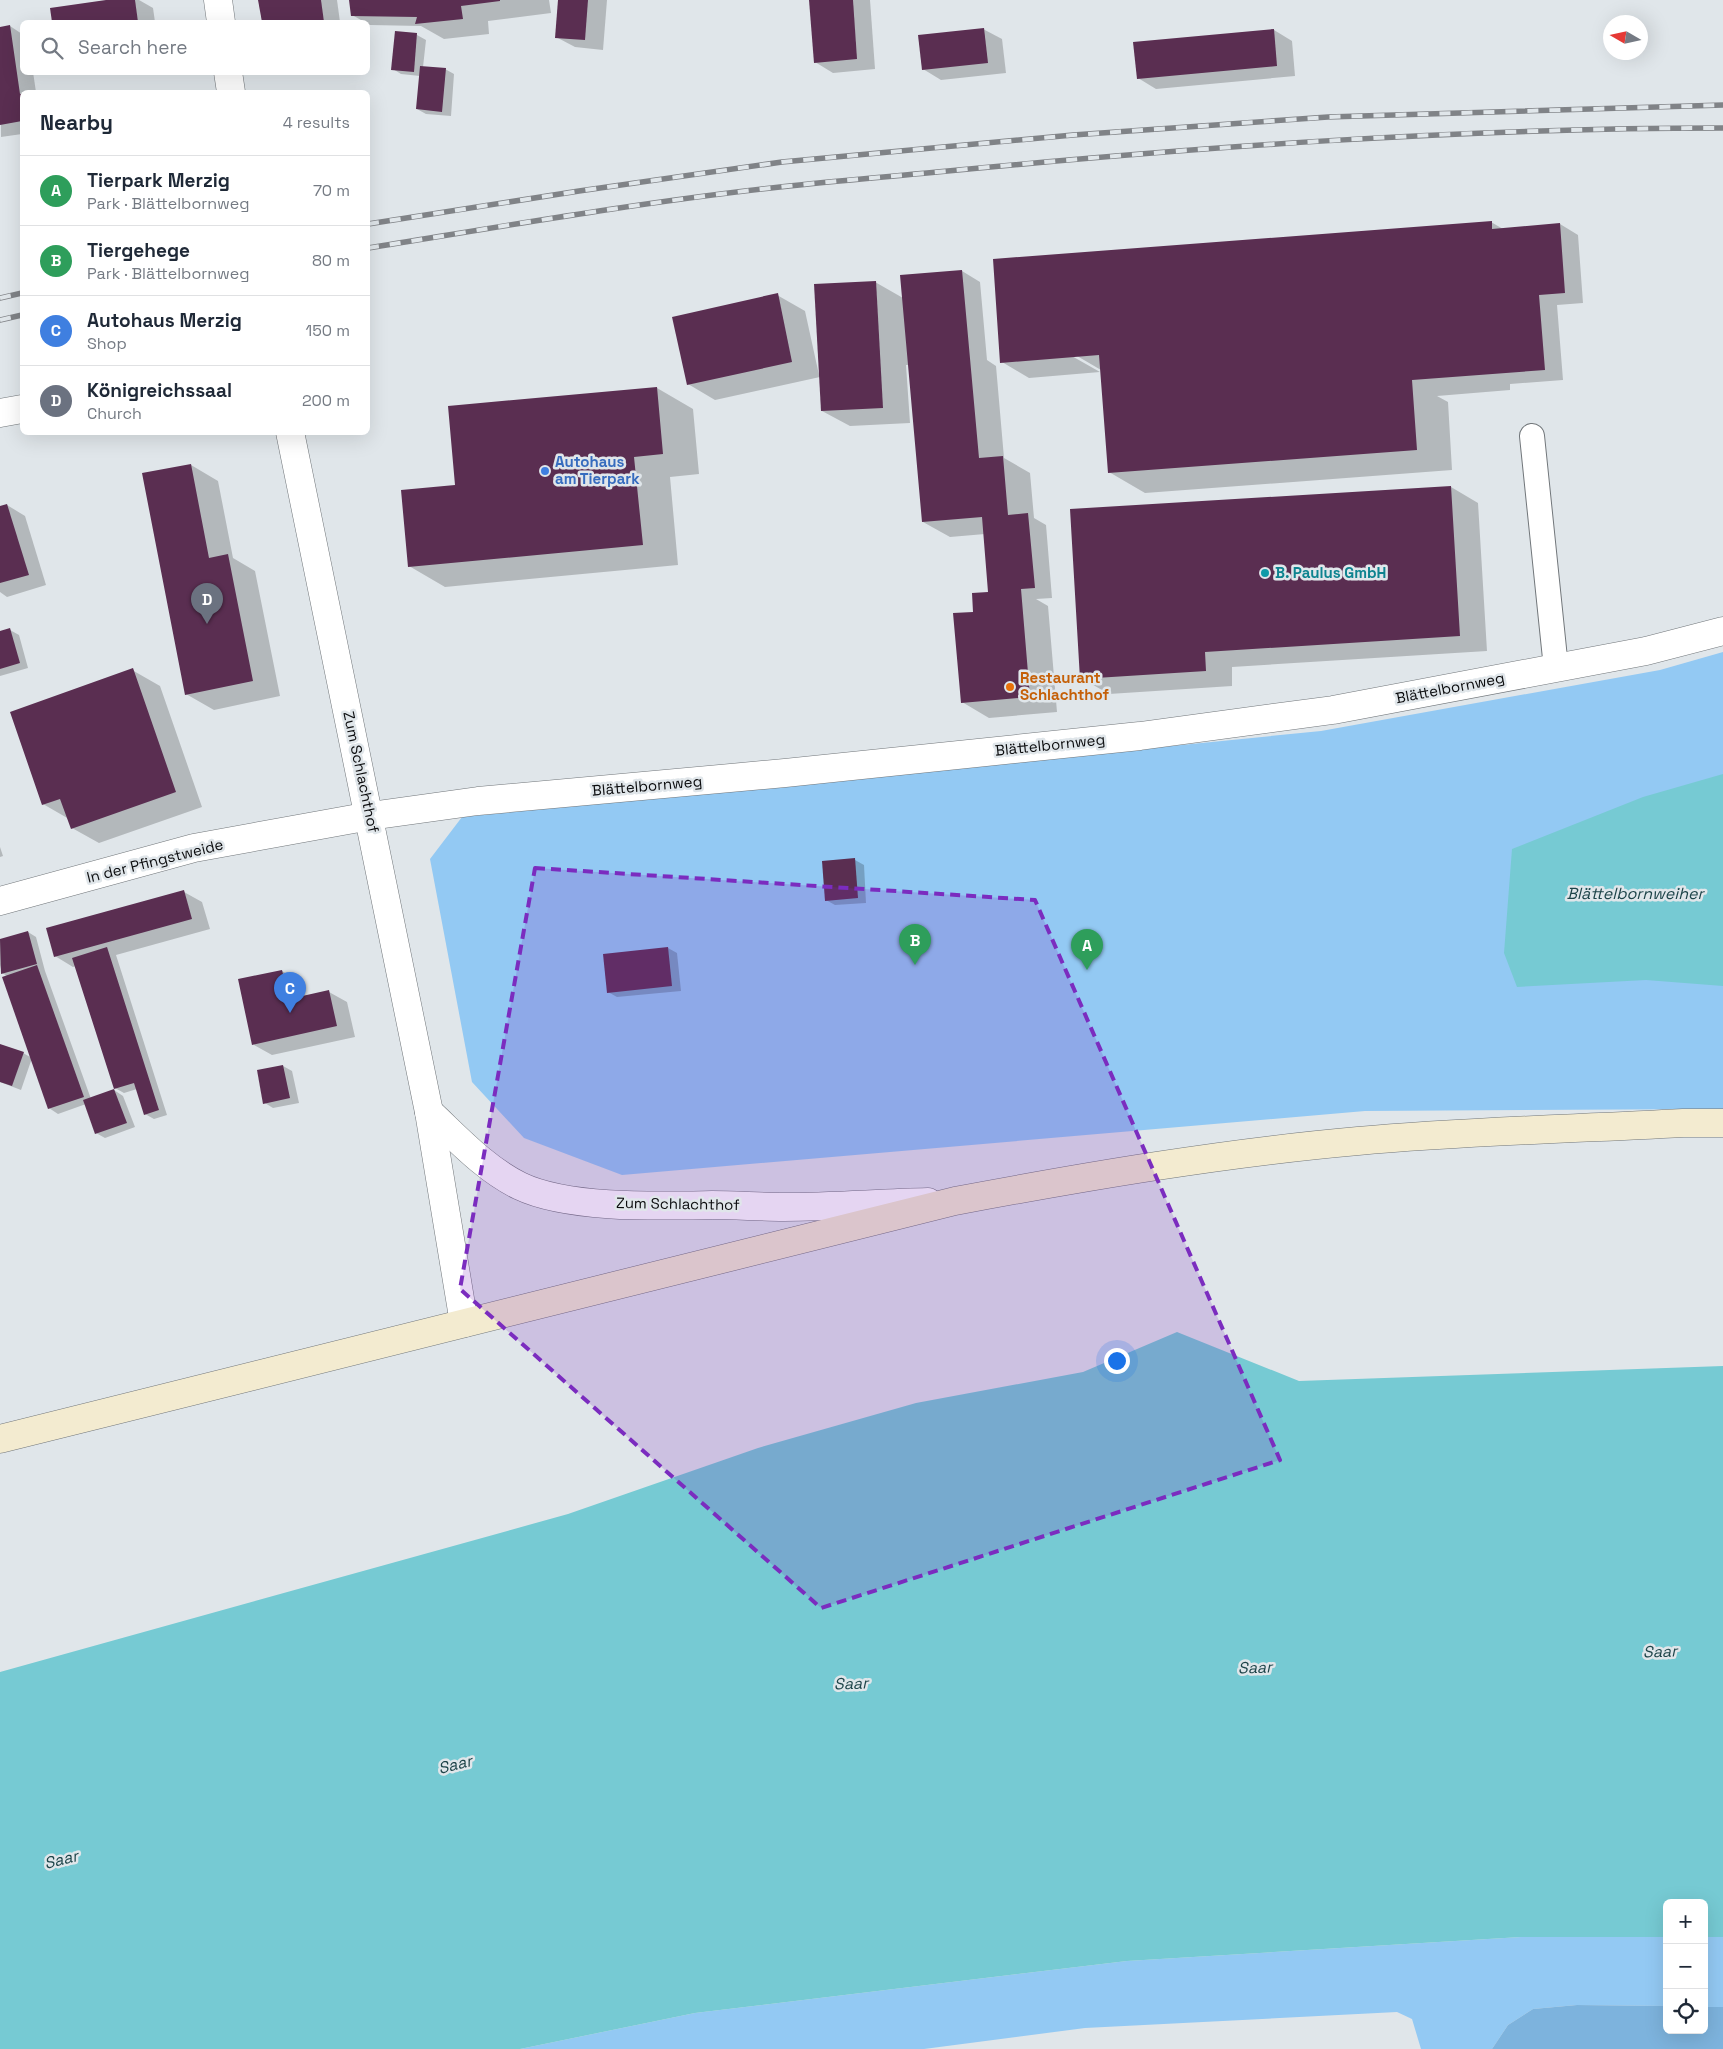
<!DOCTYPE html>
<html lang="en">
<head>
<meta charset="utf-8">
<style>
	:root { --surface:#fff; --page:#f2f2f3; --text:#1f2937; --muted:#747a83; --line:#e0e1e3; --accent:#5e47bf }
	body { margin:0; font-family:"Space Grotesk",sans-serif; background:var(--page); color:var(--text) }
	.controls { position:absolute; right:15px; bottom:15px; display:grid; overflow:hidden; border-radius:8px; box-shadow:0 5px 20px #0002 }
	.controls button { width:45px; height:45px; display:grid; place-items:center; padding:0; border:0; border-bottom:1px solid var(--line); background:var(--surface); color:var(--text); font:25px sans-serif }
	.compass { position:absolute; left:1603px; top:15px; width:45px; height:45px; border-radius:50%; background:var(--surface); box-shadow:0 5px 20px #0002; rotate:279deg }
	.you { position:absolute; left:1116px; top:1360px; width:18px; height:18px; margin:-12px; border:4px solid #fff; border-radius:50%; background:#1a73e8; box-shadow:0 0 0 8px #1a73e833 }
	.badge { display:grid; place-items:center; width:32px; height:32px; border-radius:50%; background:var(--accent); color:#fff; font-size:16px; font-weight:700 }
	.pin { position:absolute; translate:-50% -41px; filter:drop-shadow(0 1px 2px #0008) }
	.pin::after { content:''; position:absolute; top:26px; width:18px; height:15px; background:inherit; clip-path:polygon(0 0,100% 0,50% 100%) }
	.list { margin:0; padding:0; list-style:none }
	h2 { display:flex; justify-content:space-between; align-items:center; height:65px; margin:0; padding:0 20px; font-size:21px }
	h2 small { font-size:16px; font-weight:400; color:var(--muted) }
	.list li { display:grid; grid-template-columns:32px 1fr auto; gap:15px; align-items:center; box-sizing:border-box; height:70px; padding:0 20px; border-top:1px solid var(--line) }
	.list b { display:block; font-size:19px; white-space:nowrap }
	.list p { margin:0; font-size:16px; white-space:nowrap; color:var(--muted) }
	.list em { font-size:16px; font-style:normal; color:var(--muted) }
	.icon { flex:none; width:28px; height:28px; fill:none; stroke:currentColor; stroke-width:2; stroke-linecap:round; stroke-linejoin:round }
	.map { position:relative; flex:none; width:1723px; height:2049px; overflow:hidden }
	.search { position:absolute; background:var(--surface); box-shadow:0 5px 20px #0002; left:20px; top:20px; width:350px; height:55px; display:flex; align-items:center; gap:12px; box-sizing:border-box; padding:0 18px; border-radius:8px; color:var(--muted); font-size:19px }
	.panel { position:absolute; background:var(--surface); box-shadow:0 5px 20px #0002; left:20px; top:90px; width:350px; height:345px; border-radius:8px }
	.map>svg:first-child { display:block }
	.green { fill:#93c9f3 }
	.forest { fill:#7db3dd }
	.water { fill:#76cad3 }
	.shadow { fill:#0003 }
	.building { fill:#5a2e51 }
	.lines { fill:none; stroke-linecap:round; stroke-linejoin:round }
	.service-casing { stroke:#71767a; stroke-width:26 }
	.minor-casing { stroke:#71767a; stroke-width:29 }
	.secondary-casing { stroke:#71767a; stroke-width:29 }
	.service { stroke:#fff; stroke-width:24 }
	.minor { stroke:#fff; stroke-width:28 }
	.secondary { stroke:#f3ebd0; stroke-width:28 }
	.rail-casing { stroke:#808387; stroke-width:5.5 }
	.rail { stroke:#e0e6ea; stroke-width:4; stroke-dasharray:11; stroke-linecap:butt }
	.marked { fill:#7b2cbf; fill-opacity:0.2; stroke:#7b2cbf; stroke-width:4; stroke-dasharray:10 6; stroke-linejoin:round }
	.shop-dot { fill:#3f7fe0; stroke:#e0e6ea; stroke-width:2 }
	.culture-dot { fill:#0f9aa8; stroke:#e0e6ea; stroke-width:2 }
	.food-dot { fill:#e8710a; stroke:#e0e6ea; stroke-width:2 }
	.labels { text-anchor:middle; stroke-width:5; stroke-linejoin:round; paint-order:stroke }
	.shop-label { font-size:15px; font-weight:bold; fill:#366cbe; stroke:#e0e6ea; text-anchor:start }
	.culture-label { font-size:15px; font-weight:bold; fill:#0d838f; stroke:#e0e6ea; text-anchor:start }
	.food-label { font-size:15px; font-weight:bold; fill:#c56008; stroke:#e0e6ea; text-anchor:start }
	.street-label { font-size:15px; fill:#0b0c0e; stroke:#e0e6ea }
	.water-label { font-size:16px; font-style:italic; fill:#1d4449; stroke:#e0e6ea }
</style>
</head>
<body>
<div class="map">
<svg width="1723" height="2049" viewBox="0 0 1723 2049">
	<rect width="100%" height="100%" fill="#e0e6ea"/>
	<g class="green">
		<polygon points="1723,652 1723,1109 1365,1111 622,1175 524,1138 472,1082 430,859 462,817 1321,731 1660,670"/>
		<polygon points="1521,1937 1667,1937 1667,2006 1577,2005 1533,2009 1508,2025 1492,2049 1421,2049 1412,2019 1397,2012 1085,2028 924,2049 520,2049 695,2013 1127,1961"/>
		<rect x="1704" y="1937" width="19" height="70"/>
	</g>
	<polygon class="forest" points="1577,2005 1667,2006 1667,2030 1704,2030 1704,2007 1723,2007 1723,2049 1492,2049 1508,2025 1533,2009"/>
	<g class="water">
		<polygon points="1723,774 1723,986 1646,980 1517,987 1504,953 1512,849 1643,797"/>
		<polygon points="1177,1332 1299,1381 1723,1366 1723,1937 1704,1937 1704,1903 1667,1903 1667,1937 1521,1937 1127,1961 695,2013 520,2049 0,2049 0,1672 568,1514 758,1448 916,1403 1083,1372"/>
	</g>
	<g class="shadow">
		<polygon points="116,0 139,0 153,8 155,22 53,22 51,9"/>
		<polygon points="260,0 337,0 340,22 263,22"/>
		<polygon points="351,0 549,0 551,13 488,21 489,34 444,39 421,26 370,25 352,15"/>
		<polygon points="559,0 607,0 603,50 575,47 556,37"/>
		<polygon points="810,0 870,0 875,69 833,73 815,62"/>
		<polygon points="10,26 22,34 22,72 33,72 36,92 22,92 22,134 1,137 0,28"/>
		<polygon points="983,29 1002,39 1006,73 941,80 923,69"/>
		<polygon points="1274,30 1292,41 1295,76 1156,89 1138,78"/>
		<polygon points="396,33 417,35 426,40 423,67 445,69 454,74 451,116 426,114 417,109 420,76 401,74 393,69"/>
		<polygon points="1491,222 1503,229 1560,224 1578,235 1583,303 1557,305 1563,380 1510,384 1510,390 1437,396 1448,402 1452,470 1145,493 1109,472 1101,370 1072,353 1070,355 1100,372 1029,378 1002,362"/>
		<polygon points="962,271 980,282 987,360 996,366 1004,458 1030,473 1034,518 1046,525 1052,598 1036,599 1048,606 1057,712 989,718 962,702 975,613 993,593 985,534 950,537 923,522 909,365 906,365 910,423 850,426 822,411 820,377 715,400 688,384 777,295 805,311 819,375 875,282 903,298"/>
		<polygon points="657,388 693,409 699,474 670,477 678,565 445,587 409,566 456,486"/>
		<polygon points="191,465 218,481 233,558 255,571 280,696 214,710 186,694"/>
		<polygon points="1451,487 1478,503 1487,651 1232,667 1232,686 1109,694 1081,678"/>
		<polygon points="7,505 25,516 46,585 7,597 0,592 0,507"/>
		<polygon points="10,630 19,635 28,668 0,676 0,632"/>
		<polygon points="132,670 160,686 202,807 99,843 72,828 69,819 43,804"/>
		<polygon points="0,847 3,856 0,857"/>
		<polygon points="855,860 864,865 866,903 835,905 826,900"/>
		<polygon points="184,892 202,902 210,929 116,955 167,1115 154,1119 145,1114 137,1089 124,1093 115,1088 76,966 73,967 55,956"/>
		<polygon points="28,932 36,937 45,971 91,1099 114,1090 123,1096 135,1127 105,1138 96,1133 86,1104 58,1114 49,1108 7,976 2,973 0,965 0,940"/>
		<polygon points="668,948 677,953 681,991 617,997 608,992"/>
		<polygon points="282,971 300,982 304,997 329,992 347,1002 355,1037 272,1055 254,1045"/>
		<polygon points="0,1045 23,1053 32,1058 21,1090 0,1082"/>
		<polygon points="283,1066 292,1071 299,1103 273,1108 265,1103"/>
	</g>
	<g class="building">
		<polygon points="106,0 135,0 138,22 52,22 50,8"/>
		<polygon points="258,0 321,0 324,22 262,22"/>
		<polygon points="349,0 500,0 500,1 461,6 463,19 415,24 417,17 351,16"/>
		<polygon points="558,0 588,0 585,40 555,38"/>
		<polygon points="809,0 853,0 857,59 814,63"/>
		<polygon points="10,25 20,94 22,94 22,121 0,125 0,27"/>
		<polygon points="984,28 988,63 922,70 918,35"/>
		<polygon points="1274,29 1277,66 1137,79 1133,42"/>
		<polygon points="395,31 417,33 414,72 391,70"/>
		<polygon points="420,66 446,68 442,112 416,109"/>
		<polygon points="1492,221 1492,229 1560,223 1565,293 1539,295 1545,370 1412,380 1417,450 1108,473 1099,355 1000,363 993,259"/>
		<polygon points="962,270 979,458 1003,456 1008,515 1028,513 1035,588 1021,589 1030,697 961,703 953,613 973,612 972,593 988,592 982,517 922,522 900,275"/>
		<polygon points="876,281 883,408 821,411 814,284"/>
		<polygon points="778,293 792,362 687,385 672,317"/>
		<polygon points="657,387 663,454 634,457 643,545 408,567 401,490 455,485 448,406"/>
		<polygon points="191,464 209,558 228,554 253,681 185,695 142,473"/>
		<polygon points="1451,486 1460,636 1205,652 1206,671 1080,679 1070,509"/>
		<polygon points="7,504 29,575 0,583 0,506"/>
		<polygon points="10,628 20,663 0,669 0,631"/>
		<polygon points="133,668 176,792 71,829 60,799 42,805 10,712"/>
		<polygon points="855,858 858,898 825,901 822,861"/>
		<polygon points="184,890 192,919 54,957 46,928"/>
		<polygon points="28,931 37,964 1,974 0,939"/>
		<polygon points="107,947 159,1110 144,1115 134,1083 114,1089 72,958"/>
		<polygon points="668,947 672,986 607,993 603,954"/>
		<polygon points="37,965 84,1097 48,1109 2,977"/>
		<polygon points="282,970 289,999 329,990 337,1026 252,1045 238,979"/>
		<polygon points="0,1044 24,1052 12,1086 0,1082"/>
		<polygon points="283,1065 290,1098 263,1104 257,1070"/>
		<polygon points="114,1089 127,1123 95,1134 83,1100"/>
	</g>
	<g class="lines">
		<defs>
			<polyline id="service" points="1532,436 1556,668"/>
			<g id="minor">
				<polyline points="218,0 221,22"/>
				<polyline points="228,72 231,92"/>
				<polyline points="0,413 22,409"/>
				<polyline points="290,432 429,1112 464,1323"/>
				<polyline points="0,901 194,848 370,816 478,801 785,773 1140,736 1333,710 1646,651 1723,631"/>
				<path d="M429,1112c28,26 56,57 91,74 48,23 138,20 192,19 24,0 48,2 72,2 48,0 96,-4 144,-5"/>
			</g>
			<path id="secondary" d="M0,1439l955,-238c133,-25 268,-48 403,-60 108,-10 217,-12 325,-18h40"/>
		</defs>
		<use href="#service" class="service-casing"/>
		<use href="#minor" class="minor-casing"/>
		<use href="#secondary" class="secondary-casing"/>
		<use href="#service" class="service"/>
		<use href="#minor" class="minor"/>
		<use href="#secondary" class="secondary"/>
		<defs>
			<g id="rail">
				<polyline points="368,224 579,191 782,162 1073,135 1328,117 1723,105"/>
				<path d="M368,248c137,-22 274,-46 412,-61 53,-6 105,-10 157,-15 261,-25 524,-44 786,-44"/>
				<polyline points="0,298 22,293"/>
				<polyline points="0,320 22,315"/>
			</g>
		</defs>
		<use href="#rail" class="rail-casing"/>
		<use href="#rail" class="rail"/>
	</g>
	<path class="marked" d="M535,868l500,32 245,560 -459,148 -361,-319z"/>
	<circle class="shop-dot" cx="545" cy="471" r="5"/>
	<circle class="culture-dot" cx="1265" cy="573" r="5"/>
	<circle class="food-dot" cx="1010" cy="687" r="5"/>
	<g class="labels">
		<g class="shop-label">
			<text x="555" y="467">Autohaus<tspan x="555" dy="17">am Tierpark</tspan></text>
		</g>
		<g class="culture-label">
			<text x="1275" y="578">B. Paulus GmbH</text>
		</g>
		<g class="food-label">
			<text x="1020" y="683">Restaurant<tspan x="1020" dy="17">Schlachthof</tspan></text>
		</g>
		<g class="street-label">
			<text transform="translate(1450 688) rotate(-11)" y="5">Blättelbornweg</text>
			<text transform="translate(1050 745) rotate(-6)" y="5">Blättelbornweg</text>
			<text transform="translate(361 772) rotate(78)" y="5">Zum Schlachthof</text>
			<text transform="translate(647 786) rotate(-5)" y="5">Blättelbornweg</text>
			<text transform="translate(155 861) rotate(-14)" y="5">In der Pfingstweide</text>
			<text transform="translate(678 1204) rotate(1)" y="5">Zum Schlachthof</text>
		</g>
		<g class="water-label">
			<text x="1635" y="899">Blättelbornweiher</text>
			<text transform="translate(1660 1651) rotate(-2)" y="6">Saar</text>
			<text transform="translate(1255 1667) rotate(-2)" y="6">Saar</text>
			<text transform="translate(851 1683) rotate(-2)" y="6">Saar</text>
			<text transform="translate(455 1764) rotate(-14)" y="6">Saar</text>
			<text transform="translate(61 1859) rotate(-14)" y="6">Saar</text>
		</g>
	</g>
</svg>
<div class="controls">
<button>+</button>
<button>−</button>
<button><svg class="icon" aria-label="locate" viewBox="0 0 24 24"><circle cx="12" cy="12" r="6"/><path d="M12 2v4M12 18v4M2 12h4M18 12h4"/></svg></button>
</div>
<svg class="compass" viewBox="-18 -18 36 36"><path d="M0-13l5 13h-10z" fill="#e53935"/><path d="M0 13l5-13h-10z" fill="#747a83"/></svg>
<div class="you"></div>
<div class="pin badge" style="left:1087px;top:970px;background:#2e9e5b">A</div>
<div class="pin badge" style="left:915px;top:965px;background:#2e9e5b">B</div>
<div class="pin badge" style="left:290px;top:1013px;background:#3f7fe0">C</div>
<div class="pin badge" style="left:207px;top:624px;background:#6b7280">D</div>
<div class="search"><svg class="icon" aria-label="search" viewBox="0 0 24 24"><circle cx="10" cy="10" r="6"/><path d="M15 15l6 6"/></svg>Search here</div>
<section class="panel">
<h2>Nearby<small>4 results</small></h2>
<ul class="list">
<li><span class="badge" style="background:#2e9e5b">A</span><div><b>Tierpark Merzig</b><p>Park · Blättelbornweg</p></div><em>70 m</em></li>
<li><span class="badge" style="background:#2e9e5b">B</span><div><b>Tiergehege</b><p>Park · Blättelbornweg</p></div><em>80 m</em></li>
<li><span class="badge" style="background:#3f7fe0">C</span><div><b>Autohaus Merzig</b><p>Shop</p></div><em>150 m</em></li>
<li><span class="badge" style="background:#6b7280">D</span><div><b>Königreichssaal</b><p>Church</p></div><em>200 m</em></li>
</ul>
</section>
</div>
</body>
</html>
